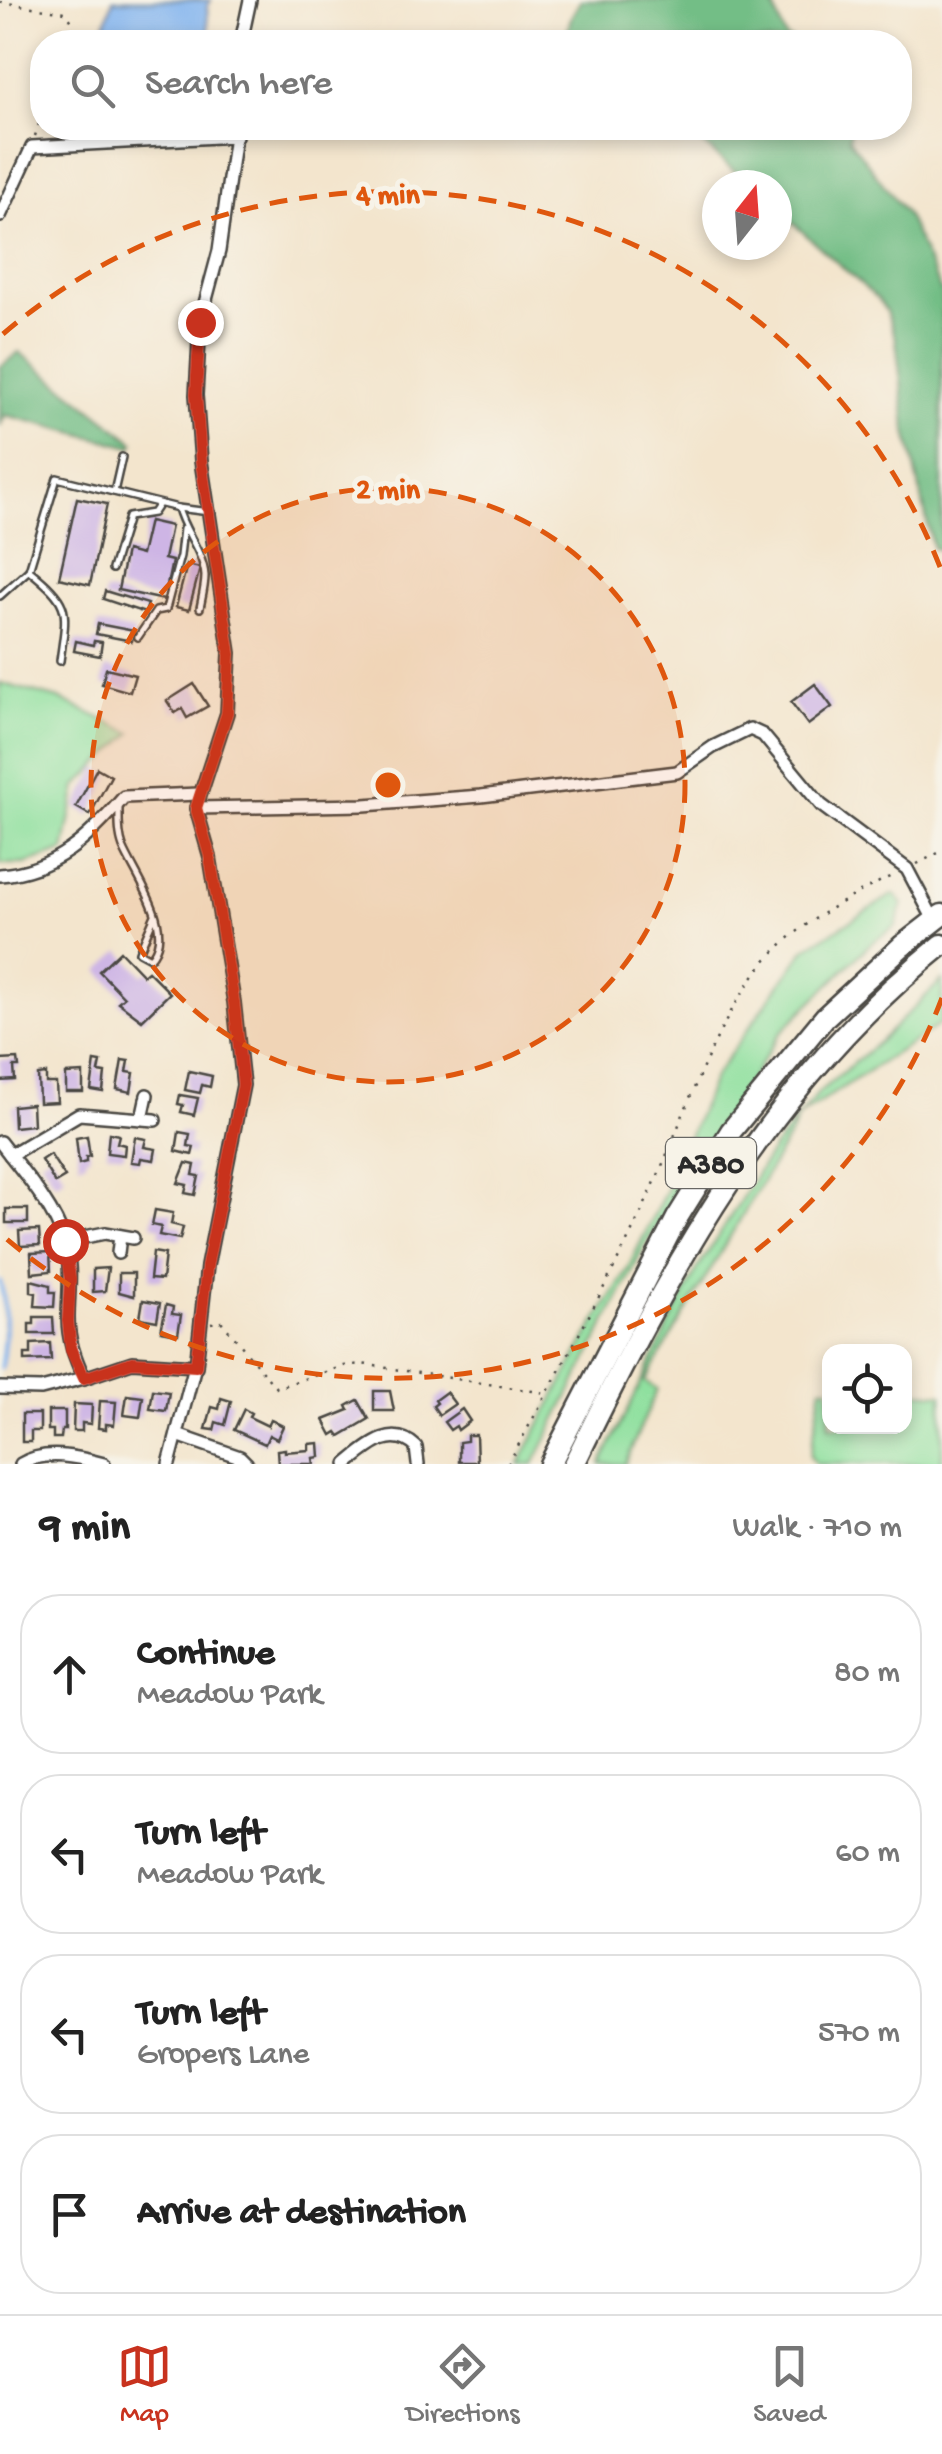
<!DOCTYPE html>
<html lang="en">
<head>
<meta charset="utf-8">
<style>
	:root { --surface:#fff; --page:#f2f2f2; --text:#222; --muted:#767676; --line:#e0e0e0; --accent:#c8321e }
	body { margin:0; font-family:"Gochi Hand",sans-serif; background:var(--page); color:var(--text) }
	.controls { position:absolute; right:30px; bottom:30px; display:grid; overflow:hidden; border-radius:20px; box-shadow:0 5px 15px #0003 }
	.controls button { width:90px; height:90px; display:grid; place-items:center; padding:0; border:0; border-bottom:2px solid var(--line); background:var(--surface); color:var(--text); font:50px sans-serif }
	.compass { position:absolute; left:702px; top:170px; width:90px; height:90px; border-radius:50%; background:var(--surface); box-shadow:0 5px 15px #0003; rotate:17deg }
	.stop { position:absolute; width:30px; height:30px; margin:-22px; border:8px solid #c8321e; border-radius:50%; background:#fff }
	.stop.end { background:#c8321e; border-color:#fff; box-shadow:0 2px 10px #0008 }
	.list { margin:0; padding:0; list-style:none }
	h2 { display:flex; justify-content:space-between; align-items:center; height:130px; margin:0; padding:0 40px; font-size:42px }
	h2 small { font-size:32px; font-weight:400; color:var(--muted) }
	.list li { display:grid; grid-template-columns:65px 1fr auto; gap:30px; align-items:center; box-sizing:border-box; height:160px; margin:0 20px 20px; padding:0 20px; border:2px solid var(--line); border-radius:40px }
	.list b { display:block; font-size:38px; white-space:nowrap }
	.list p { margin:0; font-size:32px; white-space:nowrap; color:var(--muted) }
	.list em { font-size:32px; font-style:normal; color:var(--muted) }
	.icon { flex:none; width:55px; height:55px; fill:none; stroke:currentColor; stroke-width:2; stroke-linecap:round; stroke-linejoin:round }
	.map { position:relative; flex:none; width:942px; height:1464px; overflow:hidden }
	.search { position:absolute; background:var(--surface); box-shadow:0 5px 15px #0003; left:30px; right:30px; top:30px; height:110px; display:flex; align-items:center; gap:25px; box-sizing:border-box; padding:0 35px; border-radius:40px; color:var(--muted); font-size:38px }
	.sheet { height:850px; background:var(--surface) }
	nav { display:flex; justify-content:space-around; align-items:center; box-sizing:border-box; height:140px; border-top:2px solid var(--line); background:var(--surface); font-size:28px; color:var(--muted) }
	nav a { display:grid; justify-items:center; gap:5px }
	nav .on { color:var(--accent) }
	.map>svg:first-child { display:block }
	.green { fill:#8fe09f; stroke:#5d8665; stroke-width:2.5 }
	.forest { fill:#73be86; stroke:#4f7458; stroke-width:2.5 }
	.water { fill:#82b4ef; stroke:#56708d; stroke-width:2.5 }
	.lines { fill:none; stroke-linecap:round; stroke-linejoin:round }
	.stream { stroke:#82b4ef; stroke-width:4 }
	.building { fill:#ceb5e5 }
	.lane-casing { stroke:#494743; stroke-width:10 }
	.street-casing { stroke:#494743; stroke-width:16 }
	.highway-casing { stroke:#494743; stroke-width:25 }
	.path { stroke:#494743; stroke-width:2.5; stroke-dasharray:2.5 8; stroke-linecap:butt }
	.lane { stroke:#fff; stroke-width:5 }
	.street { stroke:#fff; stroke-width:11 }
	.highway { stroke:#fff; stroke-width:20 }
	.route { stroke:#c8321e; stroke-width:12 }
	.ring { fill:none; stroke:#df570e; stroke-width:5; stroke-dasharray:18 12 }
	.labels { text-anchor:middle; stroke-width:10; stroke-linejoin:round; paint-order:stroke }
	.shield { fill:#f7f3e8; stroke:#686764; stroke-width:2.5 }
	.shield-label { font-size:30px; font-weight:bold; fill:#2b2b2b }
	.centre { fill:#df570e; stroke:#f7f3e8; stroke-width:5 }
	.ring-label { font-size:30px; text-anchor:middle; font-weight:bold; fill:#df570e; stroke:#f7f3e8; stroke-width:10; stroke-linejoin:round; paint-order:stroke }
</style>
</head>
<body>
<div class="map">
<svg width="942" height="1464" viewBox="0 0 942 1464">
	<rect width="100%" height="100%" fill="#f7f3e8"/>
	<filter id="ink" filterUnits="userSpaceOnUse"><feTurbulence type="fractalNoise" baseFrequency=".01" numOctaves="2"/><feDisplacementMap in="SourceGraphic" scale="20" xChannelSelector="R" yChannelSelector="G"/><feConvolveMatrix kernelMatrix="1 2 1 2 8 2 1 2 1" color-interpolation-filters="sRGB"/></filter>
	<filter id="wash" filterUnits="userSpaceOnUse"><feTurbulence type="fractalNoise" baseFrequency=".0048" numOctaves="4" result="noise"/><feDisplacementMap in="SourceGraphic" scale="40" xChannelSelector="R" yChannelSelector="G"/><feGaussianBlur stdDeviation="2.25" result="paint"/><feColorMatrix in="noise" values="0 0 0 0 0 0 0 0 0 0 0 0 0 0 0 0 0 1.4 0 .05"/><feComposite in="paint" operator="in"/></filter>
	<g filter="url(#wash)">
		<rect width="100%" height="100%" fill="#f3e5cd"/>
		<g class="green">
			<polygon points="0,683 59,699 132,733 77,786 64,851 25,864 0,864"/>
			<polygon points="894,894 903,904 896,926 870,944 781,1032 646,1244 534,1464 519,1464 581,1347 627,1270 672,1178 714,1077 805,949"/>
			<polygon points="942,980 942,1022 939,1025 796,1118 795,1126 645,1381 657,1389 625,1464 601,1464 695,1273 772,1150 819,1092 880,1041"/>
			<polygon points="822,1387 829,1387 830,1426 904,1426 905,1391 942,1394 942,1464 816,1464 810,1456"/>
		</g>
		<g class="forest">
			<polygon points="581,0 771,0 786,38 797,42 565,42 571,17"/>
			<polygon points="685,128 851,128 849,139 906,214 942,293 942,551 933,548 906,427 896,339 886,311 878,299 777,209 777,185 750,185"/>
			<polygon points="19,352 134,442 132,447 5,415 0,426 0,367"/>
		</g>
		<polygon class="water" points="113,0 211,0 207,6 209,42 99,42"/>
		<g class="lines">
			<path class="stream" d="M0,1281c8,27 5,60 1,87"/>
		</g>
		<g id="blocks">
			<g class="building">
				<polygon points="77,498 107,504 90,585 59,578"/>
				<polygon points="149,521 171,526 164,559 172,561 164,600 118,590 126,551 141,555"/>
				<polygon points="187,565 200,568 189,610 176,607"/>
				<polygon points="105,591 148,604 145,613 103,599"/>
				<polygon points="98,624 134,631 132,641 96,634"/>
				<polygon points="76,641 93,645 94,641 102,642 100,656 74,651"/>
				<polygon points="106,668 135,675 130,692 102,684"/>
				<polygon points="194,684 208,706 187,718 182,709 175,713 167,701"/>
				<polygon points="815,684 832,707 808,725 791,702"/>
				<polygon points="97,768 111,776 90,815 76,807"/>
				<polygon points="120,951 143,975 148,971 170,993 142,1020 118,1002 124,997 99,971"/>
				<polygon points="18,1059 19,1067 14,1067 15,1080 0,1081 0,1060"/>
				<polygon points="122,1060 129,1061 127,1072 134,1073 131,1092 117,1089"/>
				<polygon points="95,1061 101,1062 99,1072 105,1073 103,1092 91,1090"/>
				<polygon points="189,1071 212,1076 210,1087 202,1085 200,1093 185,1090"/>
				<polygon points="83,1073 83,1092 66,1092 66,1074"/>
				<polygon points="46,1074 46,1083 56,1083 57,1102 39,1103 38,1075"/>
				<polygon points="180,1095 198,1098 194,1115 181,1112 183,1105 178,1104"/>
				<polygon points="32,1104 33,1125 14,1127 13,1106"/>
				<polygon points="179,1132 190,1134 188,1146 194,1147 192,1155 176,1151"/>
				<polygon points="109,1133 119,1135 117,1143 125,1145 124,1155 107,1153"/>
				<polygon points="87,1136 90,1156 86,1157 86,1162 79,1164 76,1138"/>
				<polygon points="135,1137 146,1139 144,1147 156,1149 154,1160 141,1158 140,1163 131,1162"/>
				<polygon points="50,1154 65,1177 55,1183 41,1160"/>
				<polygon points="186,1163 195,1165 193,1175 199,1176 195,1195 185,1193 187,1185 178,1183"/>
				<rect x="6" y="1209" width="22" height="14"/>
				<polygon points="155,1210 173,1213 171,1224 183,1227 180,1239 159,1235 161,1227 152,1225"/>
				<polygon points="39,1230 40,1245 20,1246 19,1231"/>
				<polygon points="50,1252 51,1271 32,1273 31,1253"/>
				<polygon points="153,1252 165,1254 162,1280 150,1279"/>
				<polygon points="108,1268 105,1291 93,1292 93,1269"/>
				<polygon points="119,1273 134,1273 134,1296 119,1292"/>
				<polygon points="31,1280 50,1285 50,1292 55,1292 54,1307 35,1306 36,1293 31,1292"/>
				<polygon points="143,1300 160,1303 157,1321 140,1318"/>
				<polygon points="166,1305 173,1307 172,1314 181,1315 178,1334 161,1331"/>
				<polygon points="34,1317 53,1317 54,1334 29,1334 29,1324 34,1324"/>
				<polygon points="50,1343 51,1360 25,1361 25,1354 31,1354 31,1344"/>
				<polygon points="153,1390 169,1392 166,1411 150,1409"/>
				<polygon points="374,1391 390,1391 394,1411 374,1411"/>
				<polygon points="446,1392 455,1404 439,1415 433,1406 437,1403 435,1400"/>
				<polygon points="127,1395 143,1397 140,1417 124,1415"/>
				<polygon points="221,1398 231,1401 225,1425 216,1422 214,1430 206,1429 212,1407 219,1409"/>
				<polygon points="358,1400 369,1419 340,1436 337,1432 332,1435 324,1420 349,1410 347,1406"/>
				<polygon points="100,1401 116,1402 114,1425 106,1424 106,1429 98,1428"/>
				<polygon points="74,1404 92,1405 91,1424 82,1423 82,1431 73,1431"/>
				<polygon points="244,1409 251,1413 249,1417 268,1426 271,1420 283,1426 277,1439 269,1435 265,1444 234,1430"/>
				<polygon points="462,1409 470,1421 458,1430 456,1426 450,1430 444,1422"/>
				<polygon points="48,1411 65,1411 65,1430 62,1430 61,1438 53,1438 53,1430 48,1430"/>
				<polygon points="22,1414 40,1414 40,1431 31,1431 31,1442 22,1442"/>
				<polygon points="467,1435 476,1435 477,1462 459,1462 459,1442 467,1441"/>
				<polygon points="319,1443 320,1457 313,1458 314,1464 278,1464 277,1450 285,1449 285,1452 309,1450 309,1444"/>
			</g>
		</g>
	</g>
	<g filter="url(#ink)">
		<use href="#blocks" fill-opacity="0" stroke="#494743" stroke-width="2.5"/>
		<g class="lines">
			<defs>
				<g id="lane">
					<polyline points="114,492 122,457"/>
					<path d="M178,508c6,24 25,43 27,68 0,10 -3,22 -5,32"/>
					<polyline points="112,569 128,517 153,513 159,504"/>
					<path d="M29,570c43,35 38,39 31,91"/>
					<polyline points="0,596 29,570 57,478 178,508 209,512"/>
					<polyline points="138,637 156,611 166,609 180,556 183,529"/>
					<path d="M119,806c0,13 -1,28 4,41 11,27 54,83 27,111l-11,-6 16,-37"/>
				</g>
				<g id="street">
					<polyline points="241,42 250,0"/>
					<polyline points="0,216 32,147 236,136"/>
					<polyline points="196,808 364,805 481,796 677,772 713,747 750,729 763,735 821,805 907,869 934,920"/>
					<path d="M0,875c55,-4 90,-38 124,-78l75,-3"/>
					<polyline points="142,1118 147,1095"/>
					<path d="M0,1142c22,29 53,63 64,98 9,26 4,52 4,78 0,22 7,40 16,60l48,-16 64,4"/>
					<polyline points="10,1155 79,1114 155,1120"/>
					<polyline points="65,1241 105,1233 133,1238"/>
					<polyline points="118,1253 120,1236"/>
					<polyline points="196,1366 207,1266 243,1085 234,1002 210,857 196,808 227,713 230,653 201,461 196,395 200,322 219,251 236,128"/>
					<polyline points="0,1388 41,1389 84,1378"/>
					<polyline points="177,1435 240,1457 247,1464"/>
					<path d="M21,1464c24,-15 57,-7 83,0"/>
					<polyline points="169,1464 196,1362"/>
					<path d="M347,1464c21,-17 45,-40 69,-17l2,17"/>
				</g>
				<g id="highway">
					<polyline points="550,1464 677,1218 731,1131 825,1017 902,946 942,915"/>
					<path d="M574,1464c95,-195 195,-381 368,-519"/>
				</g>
			</defs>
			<use href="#lane" class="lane-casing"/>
			<use href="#street" class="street-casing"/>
			<use href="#highway" class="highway-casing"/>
			<g class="path">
				<polyline points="0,2 65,12 74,24 68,42"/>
				<polyline points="35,136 42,114"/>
				<polyline points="917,864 942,851"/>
				<polyline points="211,1323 221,1321 276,1388 344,1366 362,1364 545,1393"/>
				<path d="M508,1464c52,-95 107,-191 151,-291 30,-70 54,-143 100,-204 31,-41 92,-74 137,-95"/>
			</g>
			<use href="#lane" class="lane"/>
			<use href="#street" class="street"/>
			<use href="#highway" class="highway"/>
		</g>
	</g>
	<g class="lines" filter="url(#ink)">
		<polyline class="route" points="65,1241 70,1279 68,1321 71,1350 84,1378 132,1362 196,1366 207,1266 243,1085 234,1002 210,857 196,808 227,713 230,654 201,461 196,394 200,322"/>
	</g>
	<circle cx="388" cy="785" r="297" fill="#df570e" fill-opacity=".12"/>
	<g class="ring">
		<circle cx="388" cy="785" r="297"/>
		<path d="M942 998A593 593 0 0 1 3 1236M3 334A593 593 0 0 1 942 572"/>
	</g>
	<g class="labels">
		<rect class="shield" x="666" y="1138" width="90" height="50" rx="8"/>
		<g class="shield-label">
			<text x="711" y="1173">A380</text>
		</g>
	</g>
	<circle cx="388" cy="785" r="15" class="centre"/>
	<g class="ring-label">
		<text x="388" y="203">4 min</text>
		<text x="388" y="498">2 min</text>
	</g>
</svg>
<div class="controls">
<button><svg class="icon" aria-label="locate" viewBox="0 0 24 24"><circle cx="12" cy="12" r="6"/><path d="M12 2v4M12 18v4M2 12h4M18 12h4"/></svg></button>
</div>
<svg class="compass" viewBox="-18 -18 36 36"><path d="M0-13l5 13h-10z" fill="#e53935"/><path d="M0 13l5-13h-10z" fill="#767676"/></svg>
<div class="stop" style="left:65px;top:1241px"></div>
<div class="stop end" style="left:200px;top:322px"></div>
<div class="search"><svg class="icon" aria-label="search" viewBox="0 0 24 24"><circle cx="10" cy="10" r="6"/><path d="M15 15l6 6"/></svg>Search here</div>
</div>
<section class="sheet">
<h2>9 min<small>Walk · 710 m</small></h2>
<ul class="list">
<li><svg class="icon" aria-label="ahead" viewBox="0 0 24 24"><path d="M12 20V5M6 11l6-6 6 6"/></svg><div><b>Continue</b><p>Meadow Park</p></div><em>80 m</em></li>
<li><svg class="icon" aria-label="left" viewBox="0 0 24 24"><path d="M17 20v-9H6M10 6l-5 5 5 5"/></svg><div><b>Turn left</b><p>Meadow Park</p></div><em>60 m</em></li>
<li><svg class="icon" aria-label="left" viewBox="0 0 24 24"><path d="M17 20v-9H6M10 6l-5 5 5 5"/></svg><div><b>Turn left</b><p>Gropers Lane</p></div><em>570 m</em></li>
<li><svg class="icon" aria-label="arrive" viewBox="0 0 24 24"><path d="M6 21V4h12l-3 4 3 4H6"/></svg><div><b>Arrive at destination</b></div></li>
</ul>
</section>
<nav>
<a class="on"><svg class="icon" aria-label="map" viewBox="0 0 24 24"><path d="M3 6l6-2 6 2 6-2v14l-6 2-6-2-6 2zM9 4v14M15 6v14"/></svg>Map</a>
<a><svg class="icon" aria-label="directions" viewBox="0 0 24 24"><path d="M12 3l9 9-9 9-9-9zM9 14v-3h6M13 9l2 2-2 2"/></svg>Directions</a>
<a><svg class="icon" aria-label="saved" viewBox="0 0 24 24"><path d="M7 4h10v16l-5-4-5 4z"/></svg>Saved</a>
</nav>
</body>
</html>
